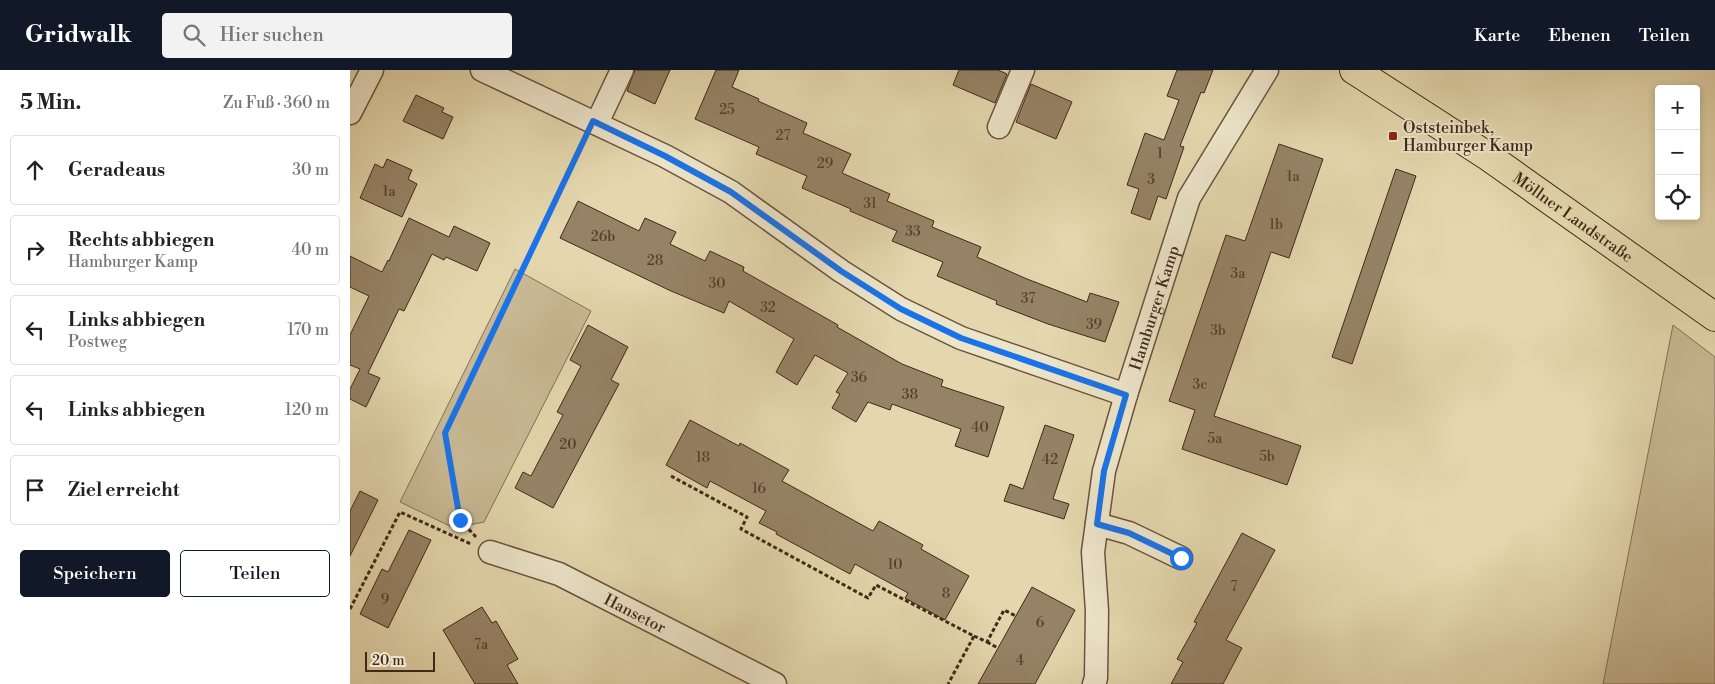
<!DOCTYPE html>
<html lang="de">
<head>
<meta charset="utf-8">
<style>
	:root { --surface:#fff; --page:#f2f2f2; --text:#222; --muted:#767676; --line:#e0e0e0; --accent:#111827 }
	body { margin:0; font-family:"Libre Bodoni",serif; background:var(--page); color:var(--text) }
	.controls { position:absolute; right:15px; top:15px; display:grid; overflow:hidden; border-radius:5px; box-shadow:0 2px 8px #0003 }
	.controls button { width:45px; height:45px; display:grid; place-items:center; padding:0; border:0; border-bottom:1px solid var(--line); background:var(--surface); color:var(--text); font:25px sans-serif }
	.scale { position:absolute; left:15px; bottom:12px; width:70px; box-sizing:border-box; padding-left:5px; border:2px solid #41281a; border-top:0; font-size:14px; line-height:18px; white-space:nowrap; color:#41281a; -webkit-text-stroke:4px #ede5ca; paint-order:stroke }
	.stop { position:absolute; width:15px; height:15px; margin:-11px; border:4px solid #1a73e8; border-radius:50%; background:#fff }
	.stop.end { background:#1a73e8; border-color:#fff; box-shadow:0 1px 5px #0008 }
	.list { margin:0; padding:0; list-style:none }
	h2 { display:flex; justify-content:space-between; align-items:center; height:65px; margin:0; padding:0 20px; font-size:21px }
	h2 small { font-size:16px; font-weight:400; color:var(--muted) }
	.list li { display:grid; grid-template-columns:32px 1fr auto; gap:15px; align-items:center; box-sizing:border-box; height:70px; margin:0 10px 10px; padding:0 10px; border:1px solid var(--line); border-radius:5px }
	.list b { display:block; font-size:19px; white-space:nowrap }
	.list p { margin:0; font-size:16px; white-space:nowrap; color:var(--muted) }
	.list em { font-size:16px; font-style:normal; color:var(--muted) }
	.actions { display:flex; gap:10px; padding:15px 20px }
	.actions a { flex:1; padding:11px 0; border:1px solid var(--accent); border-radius:5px; text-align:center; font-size:18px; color:var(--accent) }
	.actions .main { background:var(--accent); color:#fff }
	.icon { flex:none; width:28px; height:28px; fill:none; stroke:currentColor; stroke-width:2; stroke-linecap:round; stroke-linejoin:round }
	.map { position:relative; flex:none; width:1365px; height:614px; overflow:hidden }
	header { display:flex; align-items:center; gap:30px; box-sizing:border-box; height:70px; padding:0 25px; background:var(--accent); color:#fff }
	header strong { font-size:24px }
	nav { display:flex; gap:28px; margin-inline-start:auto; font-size:18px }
	.search { width:350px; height:45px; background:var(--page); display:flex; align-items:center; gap:12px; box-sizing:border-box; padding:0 18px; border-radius:5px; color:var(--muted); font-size:19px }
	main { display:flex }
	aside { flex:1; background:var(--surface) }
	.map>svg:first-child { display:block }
	.green { fill:#c8b994; stroke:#847057 }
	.building { fill:#968366; stroke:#41281a }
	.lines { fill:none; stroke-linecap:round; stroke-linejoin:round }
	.minor-casing { stroke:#6a543f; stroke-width:25 }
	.major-casing { stroke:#41281a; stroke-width:30 }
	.path { stroke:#41281a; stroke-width:3; stroke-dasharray:4 2.5; stroke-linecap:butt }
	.minor { stroke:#ede5ca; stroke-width:22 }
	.major { stroke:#e4d7ad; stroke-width:28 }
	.route { stroke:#1a73e8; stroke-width:6 }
	.poi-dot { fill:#8f2418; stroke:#ede5ca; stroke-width:2 }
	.labels { text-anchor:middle; stroke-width:4; stroke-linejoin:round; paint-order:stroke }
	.number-label { font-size:14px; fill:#563f2d }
	.poi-label { font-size:16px; fill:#41281a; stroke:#ede5ca; text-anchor:start }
	.street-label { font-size:16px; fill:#41281a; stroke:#ede5ca }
</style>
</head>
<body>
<header>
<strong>Gridwalk</strong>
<div class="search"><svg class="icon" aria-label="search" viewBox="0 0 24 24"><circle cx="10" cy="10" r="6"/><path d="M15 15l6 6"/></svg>Hier suchen</div>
<nav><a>Karte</a><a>Ebenen</a><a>Teilen</a></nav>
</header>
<main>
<aside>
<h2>5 Min.<small>Zu Fuß · 360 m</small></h2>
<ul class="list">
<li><svg class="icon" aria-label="ahead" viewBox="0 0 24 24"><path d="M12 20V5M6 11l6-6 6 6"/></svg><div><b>Geradeaus</b></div><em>30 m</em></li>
<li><svg class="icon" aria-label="right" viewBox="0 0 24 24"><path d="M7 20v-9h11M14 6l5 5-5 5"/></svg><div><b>Rechts abbiegen</b><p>Hamburger Kamp</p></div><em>40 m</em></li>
<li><svg class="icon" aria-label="left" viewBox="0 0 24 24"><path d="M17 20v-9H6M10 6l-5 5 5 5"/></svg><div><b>Links abbiegen</b><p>Postweg</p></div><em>170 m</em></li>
<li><svg class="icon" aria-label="left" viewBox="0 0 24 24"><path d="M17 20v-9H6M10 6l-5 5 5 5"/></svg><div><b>Links abbiegen</b></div><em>120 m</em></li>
<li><svg class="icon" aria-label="arrive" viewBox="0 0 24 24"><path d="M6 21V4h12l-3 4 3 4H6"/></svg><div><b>Ziel erreicht</b></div></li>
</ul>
<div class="actions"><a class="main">Speichern</a><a>Teilen</a></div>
</aside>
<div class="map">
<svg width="1365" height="614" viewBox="0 0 1365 614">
	<rect width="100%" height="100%" fill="#e4d7ad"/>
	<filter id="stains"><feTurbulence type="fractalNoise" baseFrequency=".004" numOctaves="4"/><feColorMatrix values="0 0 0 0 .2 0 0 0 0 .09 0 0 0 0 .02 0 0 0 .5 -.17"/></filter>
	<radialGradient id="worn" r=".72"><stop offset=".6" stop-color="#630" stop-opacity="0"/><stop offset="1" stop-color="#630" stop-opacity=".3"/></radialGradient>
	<g class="green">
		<polygon points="165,199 241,241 134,452 104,458 50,432"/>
		<polygon points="1323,255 1365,287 1365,614 1253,614"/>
	</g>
	<g class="building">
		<polygon points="285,0 320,0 305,34 277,21"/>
		<polygon points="366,0 389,0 382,17 409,29 408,31 457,53 453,63 501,84 492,103 540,124 537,131 584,151 582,157 631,177 627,187 677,209 737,232 740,223 769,232 755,272 698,254 646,234 647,231 587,206 593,192 542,171 547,161 500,141 501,139 452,118 457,106 406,84 409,77 345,49"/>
		<polygon points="609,0 648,0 657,4 645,33 603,15"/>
		<polygon points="827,0 863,0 854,23 851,22 830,76 834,77 816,129 808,126 800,150 781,143 789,119 777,115 795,63 814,70 829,30 817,26"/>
		<polygon points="681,14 722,32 706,69 666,52"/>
		<polygon points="66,25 94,38 92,42 103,47 93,69 53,51"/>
		<polygon points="929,74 973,89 939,188 921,182 864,346 951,376 937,415 832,379 845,340 819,331 876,165 895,171"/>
		<polygon points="37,89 62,100 58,109 67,114 52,147 10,128 25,94 33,98"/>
		<polygon points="1046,99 1066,106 1002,294 982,287"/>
		<polygon points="228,131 289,161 295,148 326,162 320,174 355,191 360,181 394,197 393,201 488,255 487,257 552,294 593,310 591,316 654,337 638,387 605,376 611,359 542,334 540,340 518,332 506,352 482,338 490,324 486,322 498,303 465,285 447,315 426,302 444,269 379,231 374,243 321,221 210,168"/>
		<polygon points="59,148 99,167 104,156 140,173 127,201 96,187 94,190 82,184 54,241 49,239 18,303 30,308 16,337 0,329 0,319 10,299 0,295 0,265 19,226 0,217 0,186 32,202 38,190 39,191"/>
		<polygon points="238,255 278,277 261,310 269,314 203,438 165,418 173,402 181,406 213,345 207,342 231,296 220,290"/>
		<polygon points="340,350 389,376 390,373 439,400 432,411 523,461 529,451 573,475 571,479 619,506 595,550 555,528 558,523 505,494 500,504 426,464 427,462 409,453 416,441 360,411 357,418 316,395"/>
		<polygon points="695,355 724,365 703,429 719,434 714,449 654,431 660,414 673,419"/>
		<polygon points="10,421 28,430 0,486 0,441"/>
		<polygon points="59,460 81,470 38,558 10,544 32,499 38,502"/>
		<polygon points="892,463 925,480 876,570 892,578 873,614 821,614 833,592 827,589 847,553 844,552"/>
		<polygon points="682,517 725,540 685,614 628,614"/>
		<polygon points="132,537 142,553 146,551 168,589 157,595 168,614 125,614 93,560"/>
	</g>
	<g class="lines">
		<defs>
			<g id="minor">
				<polyline points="132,0 315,86 381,122 491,201 551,239 611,268 776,325"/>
				<polyline points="0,43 22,0"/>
				<polyline points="247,53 272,0"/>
				<polyline points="649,57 673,0"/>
				<polyline points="747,454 779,463 831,488"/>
				<path id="s1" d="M140,482l69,22 216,110"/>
				<path id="s2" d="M744,614l2,-6 1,-67 -4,-59 11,-81 22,-76 63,-197 78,-128"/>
			</g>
			<g id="major">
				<path id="s3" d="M1004,0l135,87 226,160"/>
			</g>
		</defs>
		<use href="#minor" class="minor-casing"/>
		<use href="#major" class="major-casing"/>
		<g class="path">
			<polyline points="321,406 397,447 391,459 518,528 526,515 624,566 598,614"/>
			<polyline points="126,467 110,450 95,363 233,71"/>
			<polyline points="0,539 50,442 121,474"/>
			<polyline points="624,566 637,572 654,540 666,546"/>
			<polyline points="637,572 648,578"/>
		</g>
		<use href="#minor" class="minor"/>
		<use href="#major" class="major"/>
	</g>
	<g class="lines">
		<polyline class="route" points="110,450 95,363 243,51 315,86 381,122 491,201 551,239 611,268 776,325 754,401 747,454 779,463 831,488"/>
	</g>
	<rect class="poi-dot" x="1038" y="61" width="10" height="10" rx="2.5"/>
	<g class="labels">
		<g class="number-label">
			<text x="377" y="44">25</text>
			<text x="433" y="70">27</text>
			<text x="810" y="88">1</text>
			<text x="475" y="98">29</text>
			<text x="943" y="111">1a</text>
			<text x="801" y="114">3</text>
			<text x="39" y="126">1a</text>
			<text x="520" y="138">31</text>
			<text x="926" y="159">1b</text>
			<text x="563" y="166">33</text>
			<text x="253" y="171">26b</text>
			<text x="305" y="195">28</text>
			<text x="888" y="208">3a</text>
			<text x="367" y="218">30</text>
			<text x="678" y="233">37</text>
			<text x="418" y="242">32</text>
			<text x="744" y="259">39</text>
			<text x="868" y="265">3b</text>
			<text x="509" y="312">36</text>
			<text x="850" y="319">3c</text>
			<text x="560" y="329">38</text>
			<text x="630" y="362">40</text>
			<text x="865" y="373">5a</text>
			<text x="218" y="379">20</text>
			<text x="917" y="391">5b</text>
			<text x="353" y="392">18</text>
			<text x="700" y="394">42</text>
			<text x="409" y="423">16</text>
			<text x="545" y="499">10</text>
			<text x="884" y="521">7</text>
			<text x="596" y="528">8</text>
			<text x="35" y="534">9</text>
			<text x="690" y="557">6</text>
			<text x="131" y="579">7a</text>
			<text x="670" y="595">4</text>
		</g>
		<g class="poi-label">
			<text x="1053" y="63">Oststeinbek,<tspan x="1053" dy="18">Hamburger Kamp</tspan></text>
		</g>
		<g class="street-label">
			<text dy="6" stroke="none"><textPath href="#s3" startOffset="264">Möllner Landstraße</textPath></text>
			<text dy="6" stroke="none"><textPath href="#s2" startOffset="385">Hamburger Kamp</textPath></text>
			<text dy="6" stroke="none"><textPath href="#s1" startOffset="158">Hansetor</textPath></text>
		</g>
	</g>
	<rect width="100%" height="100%" filter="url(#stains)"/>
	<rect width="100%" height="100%" fill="url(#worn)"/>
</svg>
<div class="controls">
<button>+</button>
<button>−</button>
<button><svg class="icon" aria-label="locate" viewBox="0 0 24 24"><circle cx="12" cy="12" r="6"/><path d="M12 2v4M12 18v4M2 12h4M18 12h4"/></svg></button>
</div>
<div class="scale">20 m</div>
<div class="stop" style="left:831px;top:488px"></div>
<div class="stop end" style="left:110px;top:450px"></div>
</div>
</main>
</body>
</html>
